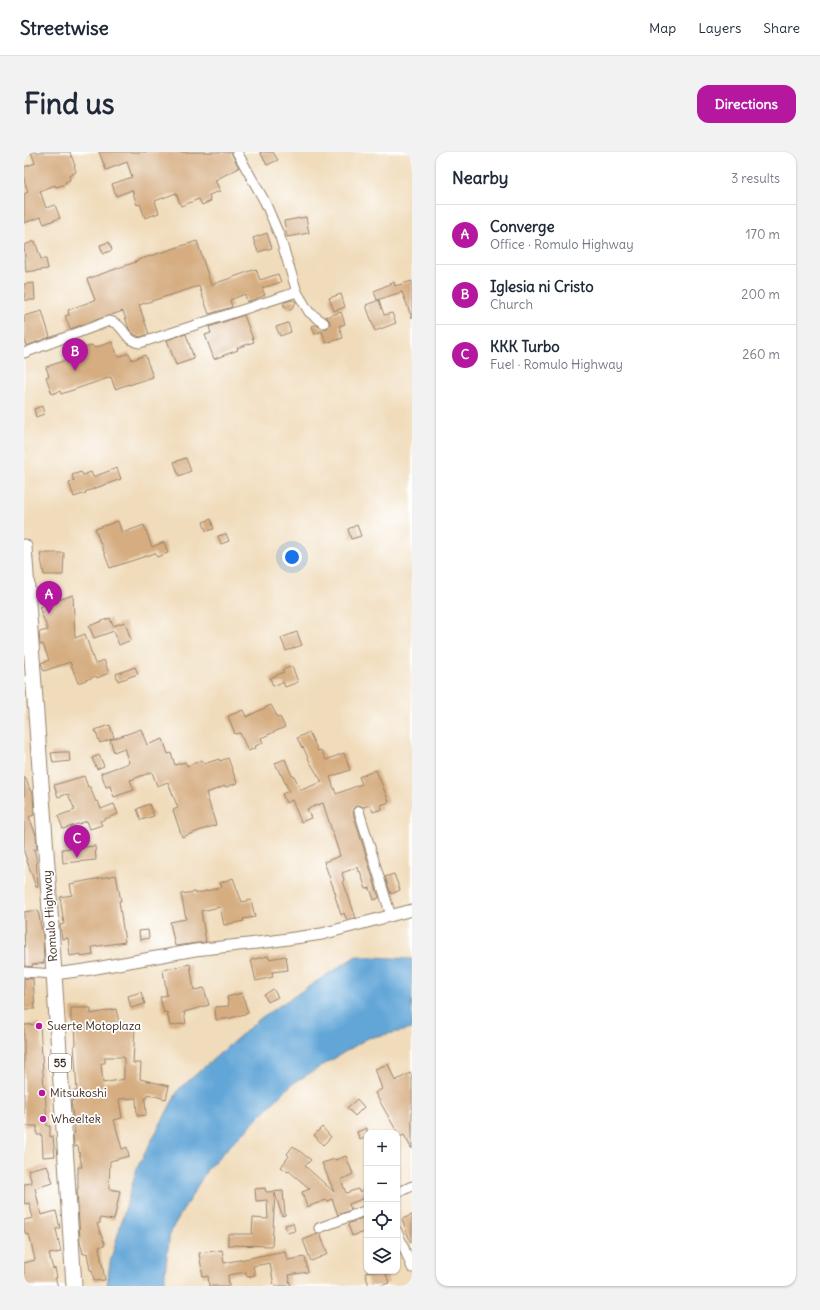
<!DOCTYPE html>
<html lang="en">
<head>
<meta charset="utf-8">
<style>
	:root { --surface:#fff; --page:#f2f2f3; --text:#1f2937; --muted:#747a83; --line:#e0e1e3; --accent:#b5179e }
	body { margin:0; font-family:Delius,sans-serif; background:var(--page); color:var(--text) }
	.controls { position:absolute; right:12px; bottom:12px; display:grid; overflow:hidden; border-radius:8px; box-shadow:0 1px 3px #0004 }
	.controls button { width:36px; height:36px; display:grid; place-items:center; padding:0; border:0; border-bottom:1px solid var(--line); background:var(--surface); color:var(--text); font:20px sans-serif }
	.you { position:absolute; left:268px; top:405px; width:14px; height:14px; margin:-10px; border:3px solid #fff; border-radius:50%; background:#1a73e8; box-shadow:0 0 0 6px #1a73e833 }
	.badge { display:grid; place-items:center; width:26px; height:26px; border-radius:50%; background:var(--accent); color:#fff; font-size:13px; font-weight:700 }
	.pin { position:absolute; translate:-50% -33px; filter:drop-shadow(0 1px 2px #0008) }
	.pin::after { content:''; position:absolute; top:21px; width:14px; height:12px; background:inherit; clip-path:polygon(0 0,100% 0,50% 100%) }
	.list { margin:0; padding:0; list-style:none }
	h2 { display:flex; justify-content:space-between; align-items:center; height:52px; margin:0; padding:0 16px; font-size:17px }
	h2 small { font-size:13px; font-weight:400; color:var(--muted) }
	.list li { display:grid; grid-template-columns:26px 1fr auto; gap:12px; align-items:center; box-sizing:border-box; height:60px; padding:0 16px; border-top:1px solid var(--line) }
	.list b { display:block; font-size:15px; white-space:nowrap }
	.list p { margin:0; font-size:13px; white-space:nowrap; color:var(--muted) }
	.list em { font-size:13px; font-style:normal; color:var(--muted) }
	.icon { flex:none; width:22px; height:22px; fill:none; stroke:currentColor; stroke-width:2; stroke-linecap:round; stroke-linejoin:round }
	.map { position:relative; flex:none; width:388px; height:1134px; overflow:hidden; border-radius:12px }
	header { display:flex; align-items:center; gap:24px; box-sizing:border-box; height:56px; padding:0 20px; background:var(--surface); border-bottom:1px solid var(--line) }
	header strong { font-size:19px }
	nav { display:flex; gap:22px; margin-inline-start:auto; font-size:14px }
	.intro { display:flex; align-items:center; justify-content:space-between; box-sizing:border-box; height:96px; padding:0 24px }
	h1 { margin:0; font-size:28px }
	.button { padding:10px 18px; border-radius:12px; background:var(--accent); color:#fff; font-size:14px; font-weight:700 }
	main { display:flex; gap:24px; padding:0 24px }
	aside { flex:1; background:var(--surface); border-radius:12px; box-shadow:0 1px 3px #0004 }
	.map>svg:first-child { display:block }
	.water { fill:#62a6d7; stroke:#4e687a }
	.building { fill:#d6ad81; fill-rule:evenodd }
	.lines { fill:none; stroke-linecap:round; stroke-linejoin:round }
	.minor-casing { stroke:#96826c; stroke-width:11 }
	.tertiary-casing { stroke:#96826c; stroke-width:13 }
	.trunk-casing { stroke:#96826c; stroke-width:17 }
	.minor { stroke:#fff; stroke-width:9 }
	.tertiary { stroke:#fff; stroke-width:11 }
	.trunk { stroke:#fff; stroke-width:15 }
	.poi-dot { fill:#b5179e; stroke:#fff; stroke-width:1.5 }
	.labels { text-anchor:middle; stroke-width:3.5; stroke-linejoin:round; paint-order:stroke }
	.shield { fill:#fff; stroke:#766a62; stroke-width:1 }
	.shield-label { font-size:11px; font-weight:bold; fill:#3b2a1e }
	.street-label { font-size:12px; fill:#3b2a1e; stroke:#fff }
	.poi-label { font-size:12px; fill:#3b2a1e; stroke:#fff; text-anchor:start }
</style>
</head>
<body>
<header>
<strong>Streetwise</strong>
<nav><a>Map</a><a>Layers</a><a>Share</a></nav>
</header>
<div class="intro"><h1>Find us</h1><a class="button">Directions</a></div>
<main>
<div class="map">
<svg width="388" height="1134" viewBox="0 0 388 1134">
	<rect width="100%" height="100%" fill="#fff"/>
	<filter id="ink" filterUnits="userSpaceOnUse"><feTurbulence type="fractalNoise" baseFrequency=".025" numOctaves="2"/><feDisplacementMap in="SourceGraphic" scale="8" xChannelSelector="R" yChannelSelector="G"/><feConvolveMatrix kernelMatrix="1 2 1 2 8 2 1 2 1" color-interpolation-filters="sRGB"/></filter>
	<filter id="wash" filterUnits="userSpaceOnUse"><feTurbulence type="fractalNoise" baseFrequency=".012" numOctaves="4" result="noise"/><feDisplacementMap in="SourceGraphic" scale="16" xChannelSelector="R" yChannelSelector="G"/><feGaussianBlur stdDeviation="0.9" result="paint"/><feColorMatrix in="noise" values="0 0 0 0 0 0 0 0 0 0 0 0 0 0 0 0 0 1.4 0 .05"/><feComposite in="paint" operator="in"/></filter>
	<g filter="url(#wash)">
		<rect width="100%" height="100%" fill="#f0dbba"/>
		<polygon class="water" points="332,804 388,807 388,877 344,886 268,932 184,1016 146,1080 141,1121 141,1134 83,1134 86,1110 113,1016 155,937 238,865"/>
		<g id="blocks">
			<g class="building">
				<polygon points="7,0 46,0 51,14 50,14 52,20 45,24 46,28 41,30 42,32 32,35 31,33 16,39 22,56 31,53 36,66 20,72 17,65 0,71 0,42 4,40 0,28 0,15 11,11"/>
				<polygon points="75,0 207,0 215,16 191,28 196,39 185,43 187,49 178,53 175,47 157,54 152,41 131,49 135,61 121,66 116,52 113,53 108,38 92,44 88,32 108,25 103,10 82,18"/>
				<polygon points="236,0 249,0 254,8 243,13"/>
				<polygon points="282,65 285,81 263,85 260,69"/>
				<polygon points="243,81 248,96 234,100 229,86"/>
				<polygon points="11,89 17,107 22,107 24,117 2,120 0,93"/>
				<polygon points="173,89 187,133 232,117 236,128 254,122 257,130 238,136 241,143 223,150 221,142 206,148 208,155 185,162 175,134 115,153 125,182 116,185 111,183 105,177 99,159 46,177 41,164 45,163 44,158 71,148 63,127 112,110 111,109"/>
				<polygon points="85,90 88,98 79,102 76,93"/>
				<polygon points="388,129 388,166 378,140 353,148 350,139 370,130 371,134"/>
				<polygon points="10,131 11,148 0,148 0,132"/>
				<polygon points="317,142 321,155 310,159 305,146"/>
				<polygon points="269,148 272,150 267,158 259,153 261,150"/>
				<polygon points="355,148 360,163 368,161 372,171 351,179 342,153"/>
				<polygon points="18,159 26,185 2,194 0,186 0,164"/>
				<polygon points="317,160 321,172 315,174 319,186 302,191 298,179 291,182 288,174 292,173 299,177 303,176 306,171 305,168 302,165"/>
				<polygon points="220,163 230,190 213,196 214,198 190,207 181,183 187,181 185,175"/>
				<polygon points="264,171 267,180 256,184 252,175"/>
				<polygon points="162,182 170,207 152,213 143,188"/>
				<polygon points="88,190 94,205 105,201 108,208 121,203 129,225 105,233 105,232 91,237 87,225 37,242 36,239 28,242 22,225 25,224 22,215 59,202 57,197 68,193 70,196"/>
				<polygon points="18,254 20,262 12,265 10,257"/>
				<polygon points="162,306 167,319 155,324 150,310"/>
				<polygon points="93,316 97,327 61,340 62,341 50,345 45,331 50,329 48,323 57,320 59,323 67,320 69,325"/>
				<polygon points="187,367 190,377 182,379 179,370"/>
				<polygon points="94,369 98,381 120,373 128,395 140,390 144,401 133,405 131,401 86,416 71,377"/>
				<polygon points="333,373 337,384 327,387 324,377"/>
				<polygon points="202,382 205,389 197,392 194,384"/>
				<polygon points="16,401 40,401 39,423 20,423"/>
				<polygon points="49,443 51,486 61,482 71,512 80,508 85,521 73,526 72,524 54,531 46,510 20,519 17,511 25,508 19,492 16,493 15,480 24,478 15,455"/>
				<polygon points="86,466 89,474 101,470 107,488 95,493 90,479 70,486 65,474"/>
				<polygon points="273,480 278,493 262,499 257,486"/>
				<polygon points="268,514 274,530 261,535 259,530 249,534 246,526 260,520 259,518"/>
				<polygon points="111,515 114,522 94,529 92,522"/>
				<polygon points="247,553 254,566 256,565 261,575 237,586 239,591 231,594 232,596 224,599 216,581 211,582 204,564 219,558 222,565"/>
				<polygon points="86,573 90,586 76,591 71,578"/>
				<polygon points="117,577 123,593 139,587 144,602 147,601 151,613 161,610 163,614 178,608 180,612 195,607 196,609 204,606 213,631 202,635 201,634 182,641 192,673 158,685 149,658 154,656 144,630 133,634 128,620 106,628 110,638 90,645 86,634 82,635 77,621 105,611 100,596 90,600 86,588"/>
				<polygon points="285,580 294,599 297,598 302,608 320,601 326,618 306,625 312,642 338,632 335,625 352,618 365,650 357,653 358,657 349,660 346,653 340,655 334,653 329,657 329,661 355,746 350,748 346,736 342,737 336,719 335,720 334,715 318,721 320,728 319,729 332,766 323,768 320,761 317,763 311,744 312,743 300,710 316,704 299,651 283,657 287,666 277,670 268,648 262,651 258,642 265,639 257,622 256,622 251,611 261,607 268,624 270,624 277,638 298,630 287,612 279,595 278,596 273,586"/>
				<polygon points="37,600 45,600 46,609 29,611 27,601"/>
				<polygon points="75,603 80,614 73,617 68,606"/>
				<polygon points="60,624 64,635 66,635 72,650 74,649 77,657 90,652 94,662 76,669 78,673 66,677 63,669 39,677 34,664 51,658 44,642 34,645 30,633"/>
				<polygon points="0,625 1,625 7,640 9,640 10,663 5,665 12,683 13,697 10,697 12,705 14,734 12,735 0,700"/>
				<polygon points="125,652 130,664 117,668 113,657"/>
				<polygon points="71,694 72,708 39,711 38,697"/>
				<polygon points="370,722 376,738 367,742 361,725"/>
				<polygon points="92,723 97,749 95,749 101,790 68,795 69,803 57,805 57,802 46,804 44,786 38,787 36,773 40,772 36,745 48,743 46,732"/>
				<polygon points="209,726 218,750 227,748 231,765 219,767 220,769 200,773 196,755 177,759 182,790 151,794 146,770 162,767 157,742 171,740 171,742 198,735 196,731"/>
				<polygon points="14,758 19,786 20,811 8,813 8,815 1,814 0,760"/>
				<polygon points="124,778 125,786 116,788 115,779"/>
				<polygon points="244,804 245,807 262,804 264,818 248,820 249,825 232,829 227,808"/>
				<polygon points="166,812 170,838 180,836 185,853 160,860 162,871 146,874 143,860 140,861 136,845 143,843 139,818"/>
				<polygon points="0,826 9,827 11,857 0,857"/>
				<polygon points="249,837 254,845 244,850 240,843"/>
				<polygon points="117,840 121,852 107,856 104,844"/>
				<polygon points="218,841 224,861 207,866 192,868 191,855 205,854 203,845"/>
				<path d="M47,856h20v6l25,-5 4,18 15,1 -2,35h8l-1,16 29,7 -3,13 -19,-5v4h-2l1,17 -9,1 -1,-18 -17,1 3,19 -8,2 8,29 5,-2 2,9 -19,5 -1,28 11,2 -6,29 -14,-2v5l-3,1 8,21 -6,2 6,33 -11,1 -2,-11h-2l-3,-17 -4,1 -3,-13 -3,-52h1v-22h4l-4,-21 -4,1 -1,-14h2l-4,-32h2l-1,-10h5l-3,-46h2l-1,-23h-4zM81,905h19v22l-21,4 -2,-20h4z"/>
				<polygon points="16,872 20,936 21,936 23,974 26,974 26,985 29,984 31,1004 19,1005 18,983 13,983 13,974 0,974 0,873"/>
				<polygon points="364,912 371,929 386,921 388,925 388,997 380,983 376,985 351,941 358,937 351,917"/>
				<polygon points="333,947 340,955 331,964 323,956"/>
				<polygon points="298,975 307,985 299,993 290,983"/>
				<polygon points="343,976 343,985 336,988 333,980"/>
				<polygon points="269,994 287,1008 281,1014 310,1040 298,1011 311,1007 311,1008 322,1004 329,1022 317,1028 322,1041 334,1037 335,1040 341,1037 343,1045 325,1052 327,1058 314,1063 308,1047 303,1049 302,1048 283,1055 278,1040 286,1037 265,1019 264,1020 257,1015 265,1004 263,1002"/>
				<polygon points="23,1013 29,1031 11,1036 17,1063 32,1059 36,1076 32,1077 37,1100 25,1102 29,1117 31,1116 33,1126 31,1126 34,1134 0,1134 0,1111 11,1108 5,1082 2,1083 0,1077 0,1068 9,1066 5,1051 1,1052 0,1048 0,1032 8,1031 4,1018"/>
				<polygon points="241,1036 242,1040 259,1039 261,1063 258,1064 251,1041 248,1094 204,1093 204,1082 228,1082 229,1066 244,1067 243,1048 232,1049 231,1037"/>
				<polygon points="388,1063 388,1090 387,1091 378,1067"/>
				<polygon points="343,1064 343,1079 328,1084 324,1072"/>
				<polygon points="269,1071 271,1079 263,1081 261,1073"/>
				<polygon points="294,1082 296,1082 304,1102 287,1109 279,1088"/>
				<polygon points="198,1098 200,1111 261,1099 263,1108 281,1105 284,1120 265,1123 266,1128 265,1128 267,1134 250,1134 246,1111 229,1114 231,1123 223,1125 222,1120 204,1123 205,1134 185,1134 184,1124 179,1125 175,1101"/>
				<polygon points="347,1119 361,1119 365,1131 356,1134 345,1134 341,1121"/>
			</g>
		</g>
	</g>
	<g filter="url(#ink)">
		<use href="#blocks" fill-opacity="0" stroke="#96826c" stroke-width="1"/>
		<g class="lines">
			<defs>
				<g id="minor">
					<polyline points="213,0 241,50 256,85 273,140"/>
					<path d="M0,201l85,-32c15,2 16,21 31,22l157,-51 12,20 15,11"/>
					<polyline points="335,659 367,764"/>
					<polyline points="0,820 30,822"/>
					<polyline points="373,1041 388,1034"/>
					<polyline points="295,1076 343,1058"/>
					<polyline points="373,1079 388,1116"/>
				</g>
				<polyline id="tertiary" points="30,822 61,818 171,798 250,789 298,782 388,758"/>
				<polyline id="trunk" points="0,395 24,728 50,1134"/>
			</defs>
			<use href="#minor" class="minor-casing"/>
			<use href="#tertiary" class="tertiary-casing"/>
			<use href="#trunk" class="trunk-casing"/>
			<use href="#minor" class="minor"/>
			<use href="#tertiary" class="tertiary"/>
			<use href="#trunk" class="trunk"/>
		</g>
	</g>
	<g class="poi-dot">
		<circle cx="15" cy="874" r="4"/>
		<circle cx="18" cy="941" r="4"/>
		<circle cx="19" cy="967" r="4"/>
	</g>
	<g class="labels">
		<rect class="shield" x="25" y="902" width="22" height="18" rx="3"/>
		<g class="shield-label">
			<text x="36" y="915">55</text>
		</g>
		<g class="street-label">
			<text transform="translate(26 764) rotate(-94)" y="4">Romulo Highway</text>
		</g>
		<g class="poi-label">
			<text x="23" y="878">Suerte Motoplaza</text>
			<text x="26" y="945">Mitsukoshi</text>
			<text x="27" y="971">Wheeltek</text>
		</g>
	</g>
</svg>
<div class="controls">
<button>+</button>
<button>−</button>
<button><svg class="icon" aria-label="locate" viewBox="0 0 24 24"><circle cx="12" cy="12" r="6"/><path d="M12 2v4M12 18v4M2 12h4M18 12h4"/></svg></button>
<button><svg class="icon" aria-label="layers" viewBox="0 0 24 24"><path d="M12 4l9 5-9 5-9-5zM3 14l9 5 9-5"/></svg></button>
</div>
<div class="you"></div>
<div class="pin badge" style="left:25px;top:462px">A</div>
<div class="pin badge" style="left:51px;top:219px">B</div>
<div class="pin badge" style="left:53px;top:706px">C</div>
</div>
<aside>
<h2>Nearby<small>3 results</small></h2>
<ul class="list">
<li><span class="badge">A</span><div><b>Converge</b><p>Office · Romulo Highway</p></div><em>170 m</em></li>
<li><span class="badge">B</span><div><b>Iglesia ni Cristo</b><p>Church</p></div><em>200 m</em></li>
<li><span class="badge">C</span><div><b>KKK Turbo</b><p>Fuel · Romulo Highway</p></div><em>260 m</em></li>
</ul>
</aside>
</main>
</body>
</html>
